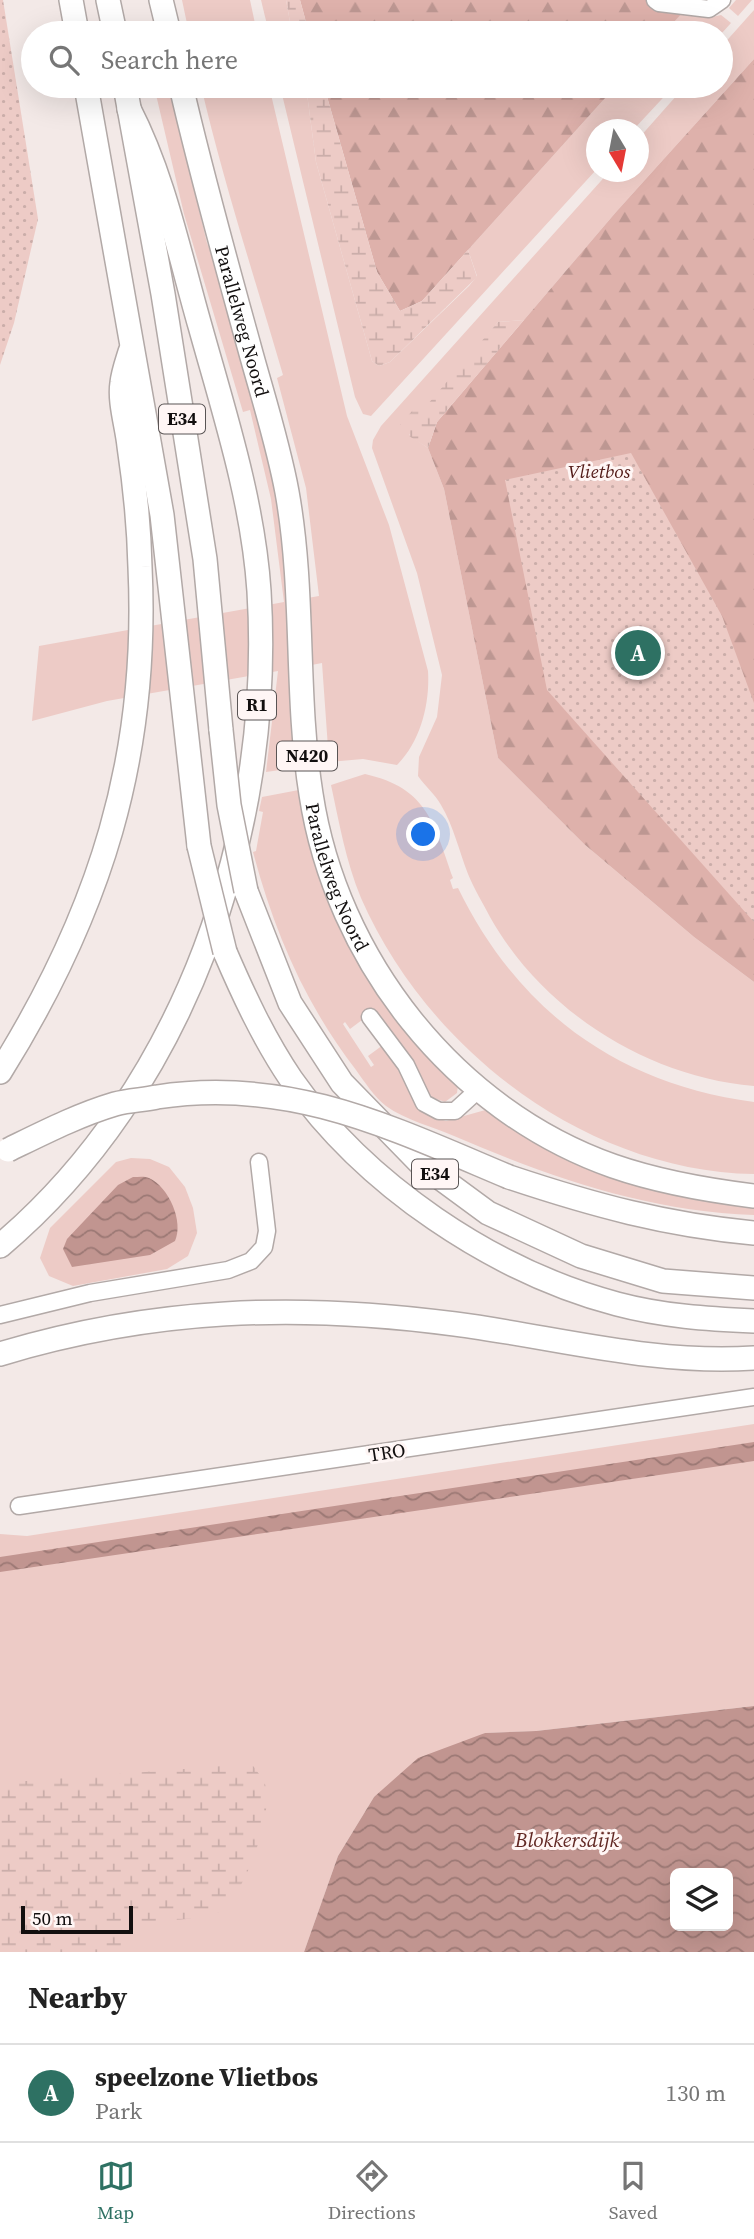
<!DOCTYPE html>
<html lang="en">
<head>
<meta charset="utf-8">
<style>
	:root { --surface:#fff; --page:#f2f2f2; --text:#222; --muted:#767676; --line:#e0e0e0; --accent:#2e7163 }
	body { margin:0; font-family:"Source Serif 4",serif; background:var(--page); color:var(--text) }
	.controls { position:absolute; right:21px; bottom:21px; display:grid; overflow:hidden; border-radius:10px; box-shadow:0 7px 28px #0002 }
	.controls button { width:63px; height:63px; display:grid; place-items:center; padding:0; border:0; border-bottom:2px solid var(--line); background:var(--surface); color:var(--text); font:35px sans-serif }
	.compass { position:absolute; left:586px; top:119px; width:63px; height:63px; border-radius:50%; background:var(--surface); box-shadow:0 7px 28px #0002; rotate:170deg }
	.scale { position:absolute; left:21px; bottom:18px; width:112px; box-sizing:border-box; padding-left:7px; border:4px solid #120f0f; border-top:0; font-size:19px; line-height:24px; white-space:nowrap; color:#120f0f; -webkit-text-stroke:5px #fff6f5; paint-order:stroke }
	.you { position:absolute; left:424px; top:835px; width:24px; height:24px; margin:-18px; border:5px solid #fff; border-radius:50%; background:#1a73e8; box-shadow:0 0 0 10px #1a73e833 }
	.badge { display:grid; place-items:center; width:46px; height:46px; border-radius:50%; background:var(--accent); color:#fff; font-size:23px; font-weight:700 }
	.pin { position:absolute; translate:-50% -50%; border:4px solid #fff; box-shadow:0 2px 7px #0006 }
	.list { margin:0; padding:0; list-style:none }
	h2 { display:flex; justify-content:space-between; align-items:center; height:91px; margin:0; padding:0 28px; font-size:30px }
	h2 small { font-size:23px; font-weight:400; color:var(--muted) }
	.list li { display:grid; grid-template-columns:46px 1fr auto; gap:21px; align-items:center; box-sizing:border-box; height:98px; padding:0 28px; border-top:2px solid var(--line) }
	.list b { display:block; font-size:26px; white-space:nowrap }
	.list p { margin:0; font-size:23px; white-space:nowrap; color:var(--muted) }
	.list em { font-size:23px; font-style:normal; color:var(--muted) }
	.icon { flex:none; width:38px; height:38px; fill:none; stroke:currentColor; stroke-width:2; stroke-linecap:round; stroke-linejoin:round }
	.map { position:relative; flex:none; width:754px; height:1952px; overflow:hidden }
	.search { position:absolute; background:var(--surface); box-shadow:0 7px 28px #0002; left:21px; right:21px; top:21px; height:77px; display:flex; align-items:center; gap:18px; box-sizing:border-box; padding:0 24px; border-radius:38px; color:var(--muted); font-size:26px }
	.sheet { height:189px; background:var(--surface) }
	nav { display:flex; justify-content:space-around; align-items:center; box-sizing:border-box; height:98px; border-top:2px solid var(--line); background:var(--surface); font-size:19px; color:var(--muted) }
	nav a { display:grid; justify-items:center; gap:4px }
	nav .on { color:var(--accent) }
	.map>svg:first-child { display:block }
	.grass { fill:#edcbc6 }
	.forest { fill:url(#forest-firs) }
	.wetland { fill:url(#wetland-marsh) }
	.park { fill:url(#park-dots) }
	.water { fill:url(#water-waves); fill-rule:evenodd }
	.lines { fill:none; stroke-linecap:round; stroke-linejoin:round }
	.minor-casing { stroke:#b2a9a7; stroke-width:19 }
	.highway-casing { stroke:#b2a9a7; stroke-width:26 }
	.minor { stroke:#fff; stroke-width:16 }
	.highway { stroke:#fff; stroke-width:23 }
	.highway-bridge-casing { stroke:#b2a9a7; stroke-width:26; stroke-linecap:butt }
	.highway-bridge { stroke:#fff; stroke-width:23 }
	.labels { text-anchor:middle; stroke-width:6; stroke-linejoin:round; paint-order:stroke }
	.shield { fill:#fff6f5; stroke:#595454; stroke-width:2 }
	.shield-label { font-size:18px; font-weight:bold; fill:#120f0f }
	.street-label { font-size:19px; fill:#120f0f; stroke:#fff6f5 }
	.park-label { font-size:19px; font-style:italic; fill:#521a17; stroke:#fff6f5 }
	.water-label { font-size:21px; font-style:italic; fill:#622925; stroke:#fff6f5 }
</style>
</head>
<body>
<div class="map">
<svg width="754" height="1952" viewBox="0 0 754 1952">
	<defs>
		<pattern id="forest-firs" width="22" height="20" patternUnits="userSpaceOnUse" patternTransform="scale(1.75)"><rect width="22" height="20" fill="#deb1ab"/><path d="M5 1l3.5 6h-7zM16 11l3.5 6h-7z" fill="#bd9792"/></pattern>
		<pattern id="wetland-marsh" width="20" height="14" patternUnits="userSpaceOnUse" patternTransform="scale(1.75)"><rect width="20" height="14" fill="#edcbc6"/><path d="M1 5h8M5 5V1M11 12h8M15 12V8" fill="none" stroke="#caada9"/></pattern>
		<pattern id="park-dots" width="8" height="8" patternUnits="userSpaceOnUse" patternTransform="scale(1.75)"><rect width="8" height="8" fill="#edcbc6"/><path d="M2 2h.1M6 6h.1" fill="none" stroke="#caada9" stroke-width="1.8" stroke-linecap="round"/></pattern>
		<pattern id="water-waves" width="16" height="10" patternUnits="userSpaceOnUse" patternTransform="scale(1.75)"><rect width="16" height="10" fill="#c19590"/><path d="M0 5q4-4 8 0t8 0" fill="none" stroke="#9b7874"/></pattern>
	</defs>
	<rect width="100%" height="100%" fill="#f3e9e7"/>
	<g class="grass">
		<polygon points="182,0 250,0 257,33 189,33"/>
		<polygon points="261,0 286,0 292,33 269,33"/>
		<polygon points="736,0 752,0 738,16 729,8"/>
		<path d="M754,10v49l-138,153 -92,108 -26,2 -89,113 19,13 16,41 54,269 86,86 110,93 60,45v104c-107,-9 -211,-75 -264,-169 -7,-14 -16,-28 -22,-43 -9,-23 -14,-47 -27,-69 -6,-11 -16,-19 -23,-29l1,-19 18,-40 5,-42 -25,-102 -45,-125 1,-8 8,-14 228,-254h29l1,-34 46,-52h36v-39z"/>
		<polygon points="681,14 708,18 721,15 731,23 721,34 664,33"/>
		<path d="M154,86h20l7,28 -5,2 31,127 16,38 51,182 22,137 23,-4 -13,-108 -29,-110 6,-3c-28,-96 -59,-191 -82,-289h68l78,330 42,109 39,146c2,32 -7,70 -31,94l-34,-6 -34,3 -7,-99 -26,5 5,99 -35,5 12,-101 -171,30 -75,20 7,-75 245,-44 -13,-103 -21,-89 -7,2 -59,-198z"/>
		<polygon points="280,86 306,86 316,162 372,361 379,366 390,362 469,286 477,276 468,250 616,86 674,86 634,129 596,130 596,170 371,416 363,414 355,397"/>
		<path d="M365,774c63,14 69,50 88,104l-3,2 3,9 5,-1c60,123 160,196 296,214v72c-169,-3 -327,-125 -393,-276 -15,-36 -22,-76 -30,-113z"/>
		<path d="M304,789l20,87 134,209 -1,8 -12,9 -14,-5 -21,-40 -36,-46 -24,18 -5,-7 -2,2 28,43 3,-2 -6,-9 15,-11 17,24 12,29 16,17 18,6 43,-12 38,22 227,71v13c-107,-4 -202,-37 -300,-79 -20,-9 -49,-16 -68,-30 -11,-8 -22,-25 -30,-36 -51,-66 -82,-139 -103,-218l3,-1 7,-39 -4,-1 3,-14z"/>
		<polygon points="131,1158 150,1159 169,1167 185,1187 193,1208 197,1233 188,1256 167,1269 73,1286 49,1276 40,1258 50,1228 116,1162"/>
		<polygon points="754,1424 754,1706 536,1731 485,1733 374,1797 338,1856 304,1952 0,1952 0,1534 27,1536"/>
	</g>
	<g class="forest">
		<polygon points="300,0 694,0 664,33 309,33"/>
		<polygon points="754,59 754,982 694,937 584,844 498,758 444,489 428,448 437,422 616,212"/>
		<polygon points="324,86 616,86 422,301 400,311 377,272"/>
	</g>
	<g class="wetland">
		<polygon points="286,0 300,0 309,33 292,33"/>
		<polygon points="306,86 324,86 377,272 400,311 422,301 468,250 477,277 390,362 379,366 372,361 316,162"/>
		<polygon points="524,320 437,422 428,448 409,436 410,433 400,424 415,408 421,412 498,322"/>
		<path d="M237,1765l16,1c4,5 9,12 12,18 10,26 -21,115 -46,128 -24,13 -65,2 -85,16 -8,7 -10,14 -9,24h-125v-169z"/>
	</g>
	<g class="park">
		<polygon points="0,0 3,0 38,219 14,323 0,365"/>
		<polygon points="631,453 722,616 754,703 754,922 547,690 505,480"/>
	</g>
	<g class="water">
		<path d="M133,1177c5,0 12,-1 16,1 20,9 35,44 26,63l-25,14 -78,12 -9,-18 4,-10 51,-54z"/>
		<polygon points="754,1442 754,1461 0,1572 0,1557"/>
		<path d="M754,1706v246h-450l34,-96 36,-59 44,-39 67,-25 51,-2zM728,1873v53h-53v-53z"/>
	</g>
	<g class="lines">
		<defs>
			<g id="minor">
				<polyline points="655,0 659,3 709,9 722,0"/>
				<polyline points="370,1017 406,1065 424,1103 439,1111 455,1111 478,1090"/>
				<polyline points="0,1315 90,1293 228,1270 251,1261 264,1247 267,1231 259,1162"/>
				<polyline points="19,1506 754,1397"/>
			</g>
			<g id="highway">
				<polyline points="71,0 77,33"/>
				<polyline points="108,0 115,33"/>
				<polyline points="161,0 169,33"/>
				<polyline points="86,86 162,515 199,846"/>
				<polyline points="125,86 163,294 205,559 221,730"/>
				<path id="s1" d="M181,86c20,87 44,173 68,260 13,48 29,97 38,146 18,100 8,202 24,302 25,165 143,316 302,372 46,16 92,24 141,30"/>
				<polyline points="246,891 290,1003 342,1083 420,1163 488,1213 581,1256 663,1281 754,1288"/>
				<path d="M225,952c19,44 39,87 66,127 74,106 202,192 326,225 45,12 91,15 137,17"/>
				<path d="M0,1072c100,-160 149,-315 140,-505 -1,-41 -5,-81 -11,-121 -2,-20 -10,-44 -7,-63 1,-10 5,-21 8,-31"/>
				<path d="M509,1177c84,28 157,48 245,56"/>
				<path d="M0,1246c186,-157 274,-416 259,-655 -6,-90 -35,-179 -59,-265 -21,-73 -36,-149 -71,-217"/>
				<path d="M0,1354c152,-46 298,-51 455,-30 100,13 198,41 299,34"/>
			</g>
		</defs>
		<use href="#minor" class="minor-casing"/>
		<use href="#highway" class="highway-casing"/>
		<use href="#minor" class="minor"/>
		<use href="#highway" class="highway"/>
		<defs>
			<g id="highway-bridge">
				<polyline points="221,730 229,805 246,891"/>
				<polyline points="199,846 225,952"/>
				<path d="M8,1150c35,-17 70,-35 107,-46 14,-4 29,-4 42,-7 133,-20 233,30 352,80"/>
			</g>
		</defs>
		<use href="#highway-bridge" class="highway-bridge-casing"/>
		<use href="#highway-bridge" class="highway-bridge"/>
	</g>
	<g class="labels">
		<g class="shield">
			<rect x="159" y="404.5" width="46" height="29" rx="5"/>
			<rect x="238" y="690.5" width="38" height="29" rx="5"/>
			<rect x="277" y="741.5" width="60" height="29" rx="5"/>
			<rect x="412" y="1159.5" width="46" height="29" rx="5"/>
		</g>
		<g class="shield-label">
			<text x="182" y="425">E34</text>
			<text x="257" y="711">R1</text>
			<text x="307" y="762">N420</text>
			<text x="435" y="1180">E34</text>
		</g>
		<g class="street-label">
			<text dy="7" stroke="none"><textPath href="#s1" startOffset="243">Parallelweg Noord</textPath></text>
			<text dy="7" stroke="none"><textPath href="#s1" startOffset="810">Parallelweg Noord</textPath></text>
			<text transform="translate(387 1452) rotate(-9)" y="7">TRO</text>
		</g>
		<g class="park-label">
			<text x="599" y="478">Vlietbos</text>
		</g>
		<g class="water-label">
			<text x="567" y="1847">Blokkersdijk</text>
		</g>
	</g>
</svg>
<div class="controls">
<button><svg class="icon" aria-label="layers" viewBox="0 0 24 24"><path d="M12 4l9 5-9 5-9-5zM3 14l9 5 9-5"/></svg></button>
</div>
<svg class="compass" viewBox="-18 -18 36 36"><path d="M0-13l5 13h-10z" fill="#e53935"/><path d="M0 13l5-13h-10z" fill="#767676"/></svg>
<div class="scale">50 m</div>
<div class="you"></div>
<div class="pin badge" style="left:638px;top:653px">A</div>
<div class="search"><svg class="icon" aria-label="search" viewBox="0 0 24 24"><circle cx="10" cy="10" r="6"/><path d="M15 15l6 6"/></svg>Search here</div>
</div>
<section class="sheet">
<h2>Nearby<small></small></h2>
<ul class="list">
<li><span class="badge">A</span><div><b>speelzone Vlietbos</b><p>Park</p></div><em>130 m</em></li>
</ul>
</section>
<nav>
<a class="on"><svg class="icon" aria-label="map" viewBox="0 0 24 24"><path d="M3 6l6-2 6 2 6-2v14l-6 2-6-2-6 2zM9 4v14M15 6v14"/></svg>Map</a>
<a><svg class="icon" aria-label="directions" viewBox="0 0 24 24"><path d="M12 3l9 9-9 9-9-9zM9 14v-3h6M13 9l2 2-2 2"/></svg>Directions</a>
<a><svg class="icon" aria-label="saved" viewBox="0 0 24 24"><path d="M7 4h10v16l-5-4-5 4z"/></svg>Saved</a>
</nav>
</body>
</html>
